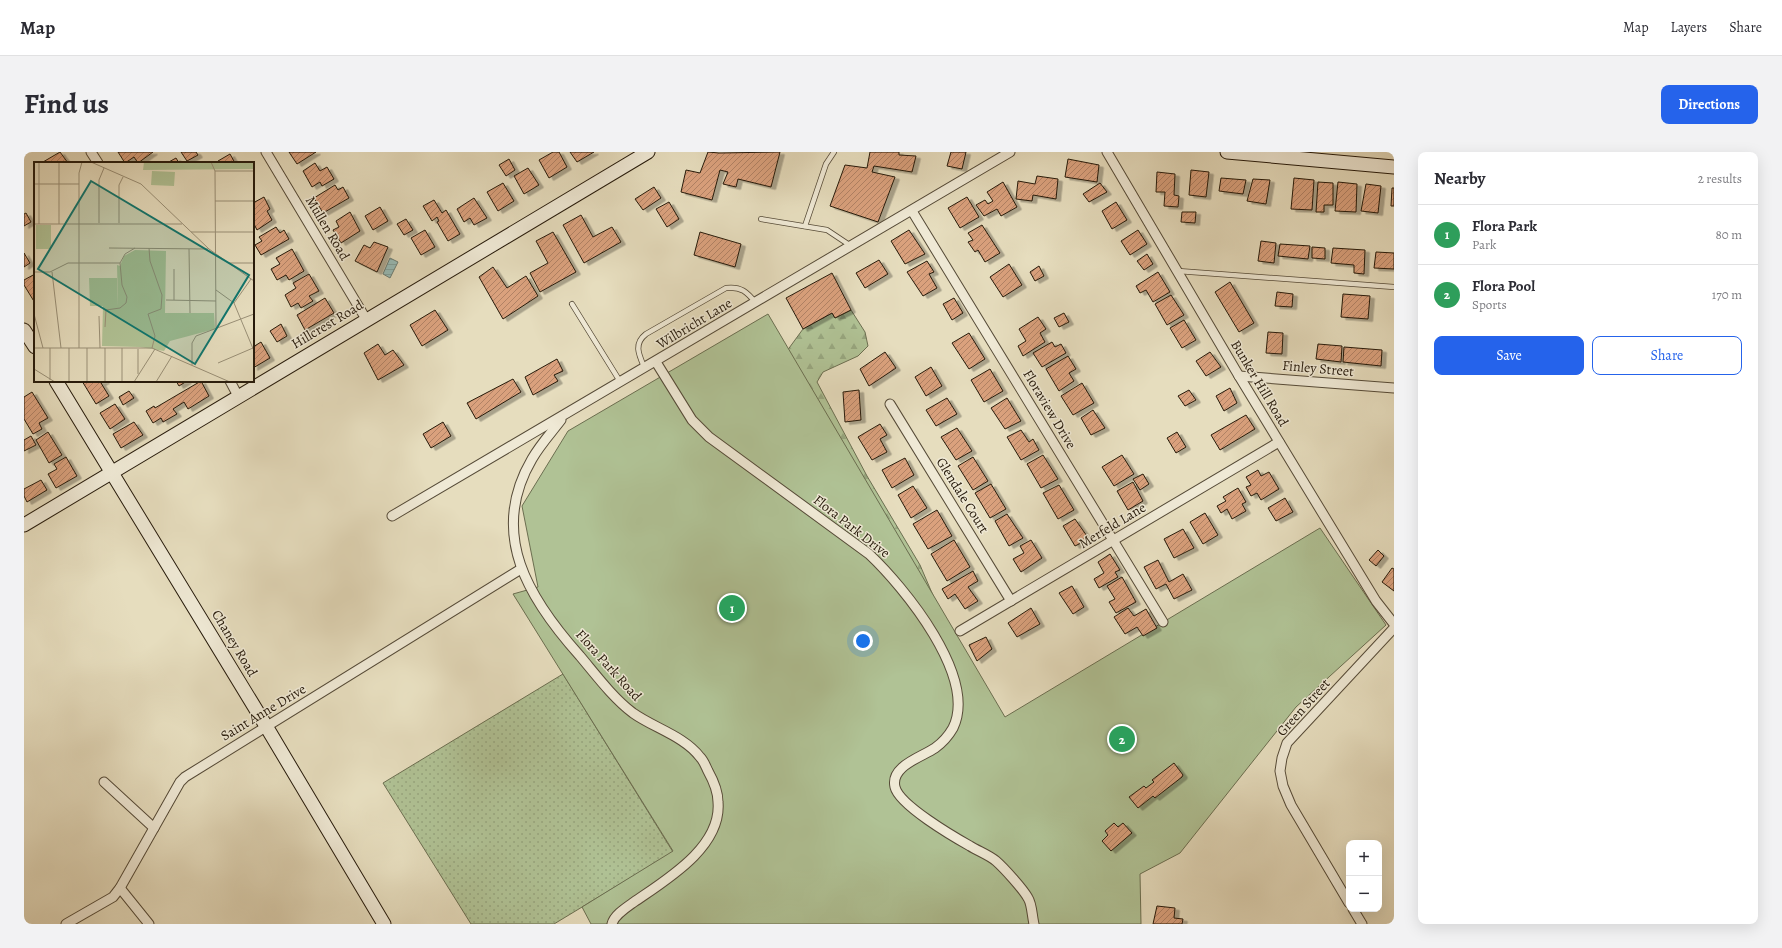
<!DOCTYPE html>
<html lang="en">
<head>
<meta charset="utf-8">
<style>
	:root { --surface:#fff; --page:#f2f2f3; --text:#2b2b33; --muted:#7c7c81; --line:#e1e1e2; --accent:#2563eb }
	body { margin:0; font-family:Alegreya,serif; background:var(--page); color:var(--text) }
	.controls { position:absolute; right:12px; bottom:12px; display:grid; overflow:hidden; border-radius:8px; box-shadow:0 4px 16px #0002 }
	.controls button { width:36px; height:36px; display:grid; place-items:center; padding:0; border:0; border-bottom:1px solid var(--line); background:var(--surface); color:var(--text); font:20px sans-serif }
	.you { position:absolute; left:839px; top:489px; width:14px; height:14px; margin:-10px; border:3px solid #fff; border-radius:50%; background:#1a73e8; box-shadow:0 0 0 6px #1a73e833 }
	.badge { display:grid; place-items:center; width:26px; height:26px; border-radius:50%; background:var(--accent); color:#fff; font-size:13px; font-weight:700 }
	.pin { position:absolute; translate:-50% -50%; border:2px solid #fff; box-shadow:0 1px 4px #0006 }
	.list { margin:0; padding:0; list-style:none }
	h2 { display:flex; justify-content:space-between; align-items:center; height:52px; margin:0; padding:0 16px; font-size:17px }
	h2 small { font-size:13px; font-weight:400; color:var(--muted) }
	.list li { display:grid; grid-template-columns:26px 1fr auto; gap:12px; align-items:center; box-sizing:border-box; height:60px; padding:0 16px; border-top:1px solid var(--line) }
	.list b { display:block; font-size:15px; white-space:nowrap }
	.list p { margin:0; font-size:13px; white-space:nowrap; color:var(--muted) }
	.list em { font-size:13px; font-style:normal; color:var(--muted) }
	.actions { display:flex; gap:8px; padding:12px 16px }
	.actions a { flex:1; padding:9px 0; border:1px solid var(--accent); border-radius:8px; text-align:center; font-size:14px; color:var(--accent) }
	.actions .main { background:var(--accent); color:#fff }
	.map { position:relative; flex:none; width:1370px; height:772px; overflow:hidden; border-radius:8px }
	header { display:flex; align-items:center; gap:24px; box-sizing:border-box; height:56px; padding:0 20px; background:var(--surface); border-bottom:1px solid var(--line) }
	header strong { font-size:19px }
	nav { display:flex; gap:22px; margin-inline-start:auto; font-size:14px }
	.intro { display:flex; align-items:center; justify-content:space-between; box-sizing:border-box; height:96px; padding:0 24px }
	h1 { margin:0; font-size:28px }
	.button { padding:10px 18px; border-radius:8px; background:var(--accent); color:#fff; font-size:14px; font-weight:700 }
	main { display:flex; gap:24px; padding:0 24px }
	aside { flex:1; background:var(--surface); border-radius:8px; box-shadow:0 4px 16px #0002 }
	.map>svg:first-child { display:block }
	.grass { fill:url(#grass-dots); stroke:#6b6e50 }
	.forest { fill:url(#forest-firs); stroke:#6b6e50 }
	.park { fill:#b0c295; stroke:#6b6e50 }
	.water { fill:url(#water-rules); stroke:#6a7b72 }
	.building { fill:url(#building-hatch); stroke:#261a0b; filter:url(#shadow) }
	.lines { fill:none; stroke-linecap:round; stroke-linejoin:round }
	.lane-casing { stroke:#564b38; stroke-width:6 }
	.street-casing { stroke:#564b38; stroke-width:11 }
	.secondary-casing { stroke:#261a0b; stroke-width:15 }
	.lane { stroke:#efe9d5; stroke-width:4.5 }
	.street { stroke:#efe9d5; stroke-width:9 }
	.secondary { stroke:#efe9d5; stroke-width:13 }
	.labels { text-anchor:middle; stroke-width:3; stroke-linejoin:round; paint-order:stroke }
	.street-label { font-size:14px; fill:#261a0b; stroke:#efe9d5 }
	.inset-road { fill:none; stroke:#998f76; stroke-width:1 }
	.view { fill:#0f766e; fill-opacity:0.15; stroke:#0f766e; stroke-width:2 }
	.inset-edge { fill:none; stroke:#261a0b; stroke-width:2 }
</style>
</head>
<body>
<header>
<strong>Map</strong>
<nav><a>Map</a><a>Layers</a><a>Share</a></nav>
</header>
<div class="intro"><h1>Find us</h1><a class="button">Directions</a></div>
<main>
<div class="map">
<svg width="1370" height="772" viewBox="0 0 1370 772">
	<defs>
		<pattern id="grass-dots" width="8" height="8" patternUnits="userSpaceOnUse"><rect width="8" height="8" fill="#b0c295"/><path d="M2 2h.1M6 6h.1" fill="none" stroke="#97a67f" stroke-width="1.8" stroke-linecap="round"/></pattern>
		<pattern id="forest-firs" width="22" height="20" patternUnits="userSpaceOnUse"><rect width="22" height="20" fill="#b0c295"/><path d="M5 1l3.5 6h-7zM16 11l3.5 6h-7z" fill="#97a67f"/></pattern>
		<pattern id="water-rules" width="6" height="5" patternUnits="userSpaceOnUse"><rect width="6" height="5" fill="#97bbb7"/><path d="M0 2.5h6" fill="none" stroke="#82a09c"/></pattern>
		<pattern id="building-hatch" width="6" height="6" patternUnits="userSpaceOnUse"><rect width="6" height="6" fill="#daa17d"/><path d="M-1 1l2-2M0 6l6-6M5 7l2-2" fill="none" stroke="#b18265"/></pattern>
		<filter id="shadow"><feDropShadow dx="4.5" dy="2.5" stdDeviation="0" flood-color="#0004"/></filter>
	</defs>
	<rect width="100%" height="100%" fill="#e6ddbe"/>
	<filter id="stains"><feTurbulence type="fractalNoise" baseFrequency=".005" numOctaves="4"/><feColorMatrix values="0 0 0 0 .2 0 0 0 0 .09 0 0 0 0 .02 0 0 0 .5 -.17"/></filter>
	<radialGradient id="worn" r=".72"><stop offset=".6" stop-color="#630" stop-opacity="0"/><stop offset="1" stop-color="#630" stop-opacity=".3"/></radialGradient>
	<polygon class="grass" points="539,522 649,700 530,772 447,772 359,631"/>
	<polygon class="forest" points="827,158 841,180 844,194 834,204 799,220 793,230 843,324 896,413 914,455 760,203 779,177 808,161 811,166"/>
	<polygon class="park" points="744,162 981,565 1296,376 1362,473 1272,555 1156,701 1116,722 1117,772 567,772 558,755 649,699 489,442 514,435 498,354 544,279"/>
	<polygon class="water" points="366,106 374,110 366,126 359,122"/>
	<g class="building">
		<polygon points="36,0 44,11 19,11 19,10"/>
		<polygon points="94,0 129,0 114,11 110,5 101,11"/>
		<polygon points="157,0 172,0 174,3 163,9"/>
		<polygon points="265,0 292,0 273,12"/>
		<polygon points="529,0 535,0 543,15 525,26 515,8"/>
		<polygon points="546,0 570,0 553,10"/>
		<polygon points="684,0 695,1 756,0 747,35 714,27 712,35 699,32 704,20 696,18 688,48 657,40 662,18 676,21"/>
		<polygon points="846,0 875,0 875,3 892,4 888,20 850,14 848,20 871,25 854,70 806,54 821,13 843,16"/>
		<polygon points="927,0 942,0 938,17 923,14"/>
		<polygon points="206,2 211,11 196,11 194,9"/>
		<polygon points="152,6 155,11 143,11"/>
		<polygon points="485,7 491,18 482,24 475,13"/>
		<polygon points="1044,7 1075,13 1073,30 1041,25"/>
		<polygon points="291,11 296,19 303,15 310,27 298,34 296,30 288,35 279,19"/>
		<polygon points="504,16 515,33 500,42 490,24"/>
		<polygon points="1167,18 1185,20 1182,45 1165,43"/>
		<polygon points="1133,20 1151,22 1150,43 1155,44 1154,55 1140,54 1141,40 1132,40"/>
		<polygon points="1013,24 1034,27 1032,47 1009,43 1008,49 992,47 994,29 1011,32"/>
		<polygon points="1197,26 1222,28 1219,42 1195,39"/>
		<polygon points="1270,26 1290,28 1288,58 1267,57"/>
		<polygon points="1229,27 1246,28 1242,52 1223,49"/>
		<polygon points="979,30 993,55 977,64 973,57 960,64 952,53 961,48 964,52 969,49 963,40"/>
		<polygon points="1294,30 1309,31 1309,53 1300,53 1300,60 1292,60"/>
		<polygon points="1314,30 1333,32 1332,60 1311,59"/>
		<polygon points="479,31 490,49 474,59 463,40"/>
		<polygon points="1076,31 1083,40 1065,50 1059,42"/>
		<polygon points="1342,32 1357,34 1354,61 1337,59"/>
		<polygon points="311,33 314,38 319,35 325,46 299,61 290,46"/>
		<polygon points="630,35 637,46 619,58 611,47"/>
		<polygon points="1368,36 1370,36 1370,54 1367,54"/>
		<polygon points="240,45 246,57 243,59 248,68 233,78 229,70 229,51"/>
		<polygon points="943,45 955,65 936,76 924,56"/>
		<polygon points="450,46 463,66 450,73 446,66 440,70 433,57"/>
		<polygon points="410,48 418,61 422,58 436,82 424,89 413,70 415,69 413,65 408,69 399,54"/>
		<polygon points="645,50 655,67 643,75 632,57"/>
		<polygon points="1092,50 1103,68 1088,77 1078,59"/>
		<polygon points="356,55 364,69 349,78 341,64"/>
		<polygon points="326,60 336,79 317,91 309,78 315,75 312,69"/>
		<polygon points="1158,60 1172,60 1171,71 1157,70"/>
		<polygon points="2,61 7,70 0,74 0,62"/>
		<polygon points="557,63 569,85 588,75 597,90 560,111 539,73"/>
		<polygon points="382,67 389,78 380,83 373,72"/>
		<polygon points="958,73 976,101 961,110 954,98 951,100 944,90 949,88 944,81"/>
		<polygon points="252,75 256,81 260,78 265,87 237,103 231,93 238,89 235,85"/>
		<polygon points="401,78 411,95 397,103 387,86"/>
		<polygon points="885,78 901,102 881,112 867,89"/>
		<polygon points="1114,78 1123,92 1106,103 1097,89"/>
		<polygon points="529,80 552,120 516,140 506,121 524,111 512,89"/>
		<polygon points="676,80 717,92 711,115 670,103"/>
		<polygon points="1237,89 1252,91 1250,111 1234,109"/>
		<polygon points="350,90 364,95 353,120 331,109 340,93 346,96"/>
		<polygon points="1256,92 1286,94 1284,107 1254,104"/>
		<polygon points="1288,95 1301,96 1301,107 1288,106"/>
		<polygon points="1309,96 1341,98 1340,122 1330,121 1330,113 1307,111"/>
		<polygon points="268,97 280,119 265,128 262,123 253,128 247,117 256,112 252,106"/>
		<polygon points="1352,100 1370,101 1370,117 1350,116"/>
		<polygon points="0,101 6,111 0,115"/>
		<polygon points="1123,102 1129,112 1120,118 1113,109"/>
		<polygon points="855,108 864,122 841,136 832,121"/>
		<polygon points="903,109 910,120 905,122 913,136 899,144 883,120"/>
		<polygon points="985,112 998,133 979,145 966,125"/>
		<polygon points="1015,114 1020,124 1011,129 1006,120"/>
		<polygon points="469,115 483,136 502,124 514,144 479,167 455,125"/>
		<polygon points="1134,120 1146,140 1129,150 1122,138 1116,141 1112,134"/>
		<polygon points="808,121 827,158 811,166 808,161 779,177 762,146"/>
		<polygon points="11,122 11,151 0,133 0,128"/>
		<polygon points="285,122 295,139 285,144 289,149 277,156 274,151 267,155 261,143 272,136 269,131"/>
		<polygon points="1206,130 1230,171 1215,180 1191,140"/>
		<polygon points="1253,140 1269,142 1268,155 1251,154"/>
		<polygon points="1319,142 1346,144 1344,167 1317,165"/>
		<polygon points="1147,143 1160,163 1143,173 1131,152"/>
		<polygon points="301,146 310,161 281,178 273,163"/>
		<polygon points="930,146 939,161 928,168 919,152"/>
		<polygon points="411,158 424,178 398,194 386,173"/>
		<polygon points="1040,161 1045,170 1035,175 1030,166"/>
		<polygon points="1014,165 1022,177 1016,181 1021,190 999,204 994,194 1002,189 995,177"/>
		<polygon points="1160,168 1172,188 1158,196 1146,176"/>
		<polygon points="257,172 263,184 253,190 246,179"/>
		<polygon points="1244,180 1259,181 1258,202 1242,201"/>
		<polygon points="945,181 961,207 945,217 928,191"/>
		<polygon points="237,190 246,206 229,216 229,195"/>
		<polygon points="1028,190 1031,195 1037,192 1042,201 1018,215 1009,201"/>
		<polygon points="354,192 361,203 369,198 380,213 354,228 340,201"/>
		<polygon points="1294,192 1318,194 1317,210 1292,207"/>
		<polygon points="1320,195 1358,198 1357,214 1319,210"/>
		<polygon points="861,200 872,216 845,234 836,217"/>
		<polygon points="1186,200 1197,215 1182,224 1172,209"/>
		<polygon points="1044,204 1052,217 1045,221 1050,229 1035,239 1022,217"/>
		<polygon points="533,207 539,219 530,223 534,229 509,243 501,225"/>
		<polygon points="907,215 918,234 902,244 891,225"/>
		<polygon points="966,217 979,239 960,250 947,228"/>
		<polygon points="489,227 497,240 452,267 443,251"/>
		<polygon points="58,229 81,229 77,231 85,244 72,252"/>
		<polygon points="152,229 163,229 155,234"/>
		<polygon points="177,229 185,244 164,257 160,250 149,257 153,262 139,270 137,266 129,271 122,259 130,254 131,256"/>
		<polygon points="1058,231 1070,251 1049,263 1037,244"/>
		<polygon points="1206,236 1213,251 1200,259 1192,244"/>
		<polygon points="835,238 837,268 821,270 819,240"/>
		<polygon points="1165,238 1172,248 1161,254 1154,244"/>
		<polygon points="105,239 110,246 99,253 95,245"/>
		<polygon points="8,240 24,266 15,271 18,277 9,282 0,267 0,245"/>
		<polygon points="923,246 933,262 912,274 902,258"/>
		<polygon points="983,246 997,269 981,277 967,256"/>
		<polygon points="91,252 101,267 86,277 76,261"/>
		<polygon points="1069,258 1081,276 1067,283 1057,266"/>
		<polygon points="1222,263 1231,277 1196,298 1187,283"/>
		<polygon points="110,270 119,283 97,296 89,282"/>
		<polygon points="419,270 427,284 407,296 399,282"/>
		<polygon points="856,272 863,283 856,287 863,300 848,308 834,285"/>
		<polygon points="933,276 948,299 932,308 917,285"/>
		<polygon points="997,278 1005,290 1009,287 1015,298 997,308 983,285"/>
		<polygon points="24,280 38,303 25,311 12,288"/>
		<polygon points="1153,280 1162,295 1152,301 1143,286"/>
		<polygon points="7,284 12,293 0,299 0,288"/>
		<polygon points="1019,303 1034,327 1017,336 1003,312"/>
		<polygon points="1098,303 1110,322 1090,334 1078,315"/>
		<polygon points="42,305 53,324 32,336 24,322 33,317 30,312"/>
		<polygon points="949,305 964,329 949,338 934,314"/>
		<polygon points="881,306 890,323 868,336 858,318"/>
		<polygon points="1234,318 1237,324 1245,320 1255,337 1237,348 1233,341 1227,344 1222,335 1227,333 1222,325"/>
		<polygon points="1119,322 1125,332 1116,338 1109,327"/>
		<polygon points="17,328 23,338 3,350 0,344 0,337"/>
		<polygon points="1109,330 1119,349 1104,358 1093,339"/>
		<polygon points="967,332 982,357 966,366 951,341"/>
		<polygon points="1035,333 1050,358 1034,367 1019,341"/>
		<polygon points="889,334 903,356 887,366 874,343"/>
		<polygon points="1214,336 1222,350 1218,352 1222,359 1208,367 1203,357 1197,361 1193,354 1202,349 1199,345"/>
		<polygon points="1261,346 1269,360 1252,369 1244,356"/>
		<polygon points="913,358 928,384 904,397 889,372"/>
		<polygon points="1181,361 1194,383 1179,392 1166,370"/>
		<polygon points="983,362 999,386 985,394 971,369"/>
		<polygon points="1051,367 1065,387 1051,394 1039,374"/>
		<polygon points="1159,377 1170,396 1150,406 1140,387"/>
		<polygon points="930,388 946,415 923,429 907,402"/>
		<polygon points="1007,388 1018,406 997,420 989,407 1000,401 996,394"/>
		<polygon points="1354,398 1360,404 1352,414 1345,408"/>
		<polygon points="1086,402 1096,418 1091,420 1094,425 1075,436 1070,427 1080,421 1074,410"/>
		<polygon points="1134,408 1145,430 1159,422 1168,438 1150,447 1142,432 1132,437 1120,415"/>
		<polygon points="1368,416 1370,417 1370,439 1358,430"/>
		<polygon points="949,419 954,429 944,435 954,449 941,457 931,442 924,447 918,437"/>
		<polygon points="1098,425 1112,450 1092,461 1085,450 1091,447 1083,434"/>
		<polygon points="1048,434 1060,455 1049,462 1035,441"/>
		<polygon points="1007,456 1016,472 993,485 984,471"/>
		<polygon points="1104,456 1110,464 1122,457 1133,476 1119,484 1113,475 1101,482 1090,465"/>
		<polygon points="962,485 968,497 953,509 945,493"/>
		<polygon points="1150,611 1159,623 1158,625 1131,646 1129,644 1114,656 1105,645 1120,634 1122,636 1130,630 1128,628"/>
		<polygon points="1090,671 1094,675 1099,671 1108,681 1087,699 1078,689 1084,683 1081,679"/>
		<polygon points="1133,754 1151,756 1150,766 1159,767 1158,772 1129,772"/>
	</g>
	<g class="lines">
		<defs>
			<g id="lane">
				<polyline points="737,67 803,78 827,94"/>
				<polyline points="781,74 802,12 810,0"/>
				<polyline points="1154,119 1370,135"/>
				<polyline points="548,152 597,231"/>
				<path d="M621,217c-6,-14 -12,-25 1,-35l80,-46c15,-2 21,4 30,15"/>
			</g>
			<g id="street">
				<polyline points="67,0 74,11"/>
				<polyline points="242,0 342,167"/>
				<polyline points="1083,0 1215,224 1352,449 1370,472"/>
				<polyline points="888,59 1139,470"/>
				<path d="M632,210l36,58 17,17 160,117c35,33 109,123 84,174 -4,7 -11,15 -18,20 -13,9 -45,18 -40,39 4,18 59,50 75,59 8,5 19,9 26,15 8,7 27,28 32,37 4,6 4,18 6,26"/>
				<polyline points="1215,224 1370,236"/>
				<polyline points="206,229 214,244"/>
				<polyline points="866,252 987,449"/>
				<path d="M537,268c-10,13 -21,25 -29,39 -44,75 -3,140 48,197 16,19 33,42 53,57 21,15 51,23 67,44 4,4 6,10 8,14 5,9 10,21 10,31 4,45 -52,78 -84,100 -7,5 -20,13 -22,22"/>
				<polyline points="368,364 986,0"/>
				<polyline points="936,479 1255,290"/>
				<polyline points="80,630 130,676"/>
				<polyline points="96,736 125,772"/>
				<polyline points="1325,751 1267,653 1259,634 1256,619 1258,606 1263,591 1370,476"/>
				<polyline points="1329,757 1338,772"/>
				<polyline points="42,772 89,745 96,736 156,630 161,625 497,417"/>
			</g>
			<g id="secondary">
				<polyline points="1203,0 1370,15"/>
				<polyline points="0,178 11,195"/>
				<polyline points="32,229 242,574 360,772"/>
				<polyline points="0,373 624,0"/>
			</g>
		</defs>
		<use href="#lane" class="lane-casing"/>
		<use href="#street" class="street-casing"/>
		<use href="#secondary" class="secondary-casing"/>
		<use href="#lane" class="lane"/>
		<use href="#street" class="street"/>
		<use href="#secondary" class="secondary"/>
	</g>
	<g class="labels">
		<g class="street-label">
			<text transform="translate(304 76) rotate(59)" y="5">Mullen Road</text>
			<text transform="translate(670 171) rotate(-31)" y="5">Wilbricht Lane</text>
			<text transform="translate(303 172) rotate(-31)" y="5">Hillcrest Road</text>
			<text transform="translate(1294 216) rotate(5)" y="5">Finley Street</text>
			<text transform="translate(1236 231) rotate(59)" y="5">Bunker Hill Road</text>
			<text transform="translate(1026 257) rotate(59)" y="5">Floraview Drive</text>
			<text transform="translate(939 343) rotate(58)" y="5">Glendale Court</text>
			<text transform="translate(1088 373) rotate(-31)" y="5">Merfeld Lane</text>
			<text transform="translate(828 374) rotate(38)" y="5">Flora Park Drive</text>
			<text transform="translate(211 491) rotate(59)" y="5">Chaney Road</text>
			<text transform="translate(585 513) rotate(48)" y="5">Flora Park Road</text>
			<text transform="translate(1279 555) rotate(-48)" y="5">Green Street</text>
			<text transform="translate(239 560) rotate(-31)" y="5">Saint Anne Drive</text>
		</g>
	</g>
	<g transform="translate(10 10)">
		<rect width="220" height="220" fill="#e6ddbe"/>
		<path d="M110,0h110v7l-111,1zM55,116h28l1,28h-28z" fill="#b0c295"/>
		<path d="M118,9l23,1 -1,14 -23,-1zM2,63h15v24h-15zM101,88l31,1 -1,62h49l1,16 -45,12 -6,10 -24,-4 -38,-1 1,-40h15l-1,-41 3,1 4,-10z" fill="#b0c295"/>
		<path class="inset-road" d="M5,0v62M25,0v62M57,0l50,22 68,65 45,32M177,0l4,9 1,159M181,9h39M0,22h45M181,39h39M65,61v-43l5,-12M85,61v-38l4,-8M0,62h148M157,70h63M75,86l99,1M115,86l1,13 12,34 -1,14 -13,5 7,22 -3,12M155,87l1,64M195,101h25M140,107v31M0,110h16l18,-9h52M18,110l9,76M182,128l18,13 20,48M132,138l50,1M200,141l17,-24M0,152l9,34M65,154l1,32M71,165l1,-17 14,-2 6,-5 1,-6 -5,-12 -2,-22 5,-9 10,-6M0,186h118l78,34M35,186v34M45,186v-175l3,-11M53,186v34M88,186v34M104,187v25M184,201l35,-15M158,203v-22l4,-7 58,-22M0,207l21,13M16,218v-32M71,220v-34M100,220l21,-33M122,220l16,-26"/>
		<path class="view" d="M57,19l158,94 -54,89 -157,-95z"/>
		<rect width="220" height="220" class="inset-edge"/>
	</g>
	<rect width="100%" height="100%" filter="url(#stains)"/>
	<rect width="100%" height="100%" fill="url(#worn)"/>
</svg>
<div class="controls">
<button>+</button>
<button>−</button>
</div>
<div class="you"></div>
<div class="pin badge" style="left:708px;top:456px;background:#2e9e5b">1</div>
<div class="pin badge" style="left:1098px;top:587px;background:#2e9e5b">2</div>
</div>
<aside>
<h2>Nearby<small>2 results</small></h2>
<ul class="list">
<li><span class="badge" style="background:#2e9e5b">1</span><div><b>Flora Park</b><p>Park</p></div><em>80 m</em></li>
<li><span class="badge" style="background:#2e9e5b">2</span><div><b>Flora Pool</b><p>Sports</p></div><em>170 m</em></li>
</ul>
<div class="actions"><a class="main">Save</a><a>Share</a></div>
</aside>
</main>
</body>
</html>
